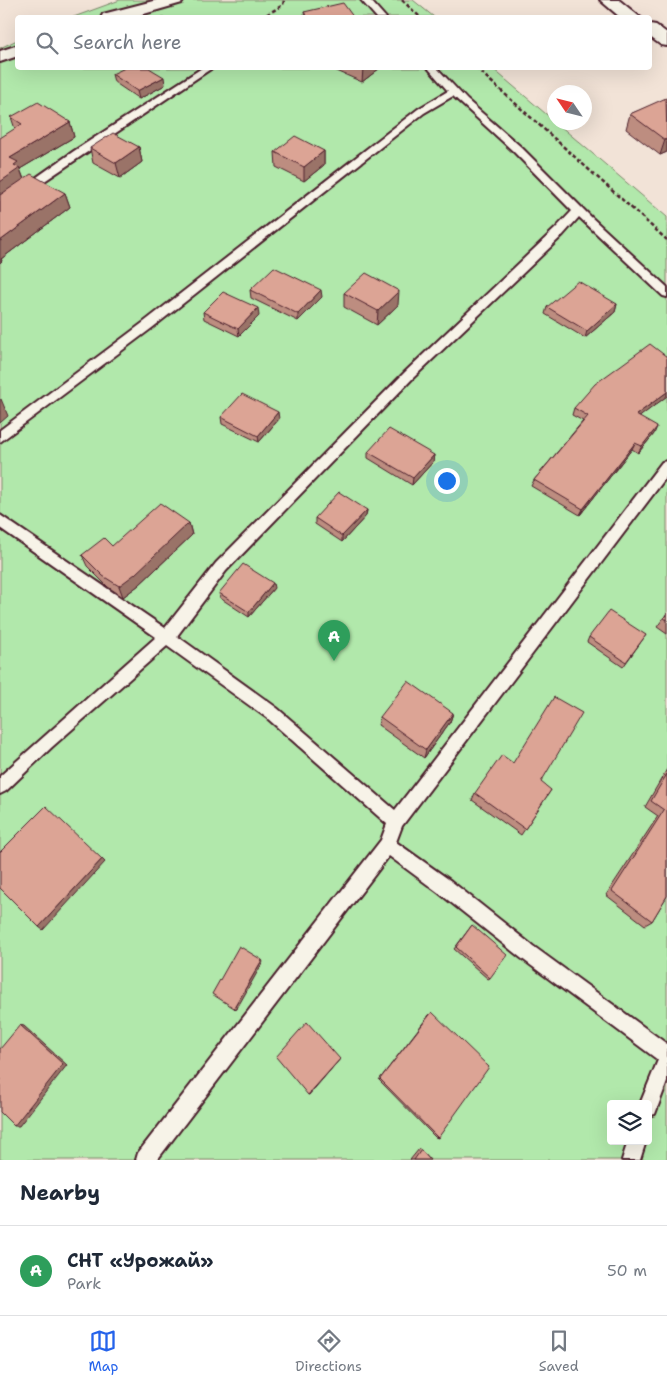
<!DOCTYPE html>
<html lang="en">
<head>
<meta charset="utf-8">
<style>
	:root { --surface:#fff; --page:#f2f2f3; --text:#1f2937; --muted:#747a83; --line:#e0e1e3; --accent:#2563eb }
	body { margin:0; font-family:"Shantell Sans",sans-serif; background:var(--page); color:var(--text) }
	.controls { position:absolute; right:15px; bottom:15px; display:grid; overflow:hidden; border-radius:5px; box-shadow:0 5px 20px #0002 }
	.controls button { width:45px; height:45px; display:grid; place-items:center; padding:0; border:0; border-bottom:1px solid var(--line); background:var(--surface); color:var(--text); font:25px sans-serif }
	.compass { position:absolute; left:547px; top:85px; width:45px; height:45px; border-radius:50%; background:var(--surface); box-shadow:0 5px 20px #0002; rotate:305deg }
	.you { position:absolute; left:446px; top:480px; width:18px; height:18px; margin:-12px; border:4px solid #fff; border-radius:50%; background:#1a73e8; box-shadow:0 0 0 8px #1a73e833 }
	.badge { display:grid; place-items:center; width:32px; height:32px; border-radius:50%; background:var(--accent); color:#fff; font-size:16px; font-weight:700 }
	.pin { position:absolute; translate:-50% -41px; filter:drop-shadow(0 1px 2px #0008) }
	.pin::after { content:''; position:absolute; top:26px; width:18px; height:15px; background:inherit; clip-path:polygon(0 0,100% 0,50% 100%) }
	.list { margin:0; padding:0; list-style:none }
	h2 { display:flex; justify-content:space-between; align-items:center; height:65px; margin:0; padding:0 20px; font-size:21px }
	h2 small { font-size:16px; font-weight:400; color:var(--muted) }
	.list li { display:grid; grid-template-columns:32px 1fr auto; gap:15px; align-items:center; box-sizing:border-box; height:90px; padding:0 20px; border-top:1px solid var(--line) }
	.list b { display:block; font-size:19px; white-space:nowrap }
	.list p { margin:0; font-size:16px; white-space:nowrap; color:var(--muted) }
	.list em { font-size:16px; font-style:normal; color:var(--muted) }
	.icon { flex:none; width:28px; height:28px; fill:none; stroke:currentColor; stroke-width:2; stroke-linecap:round; stroke-linejoin:round }
	.map { position:relative; flex:none; width:667px; height:1160px; overflow:hidden }
	.search { position:absolute; background:var(--surface); box-shadow:0 5px 20px #0002; left:15px; right:15px; top:15px; height:55px; display:flex; align-items:center; gap:12px; box-sizing:border-box; padding:0 18px; border-radius:5px; color:var(--muted); font-size:19px }
	.sheet { height:155px; background:var(--surface) }
	nav { display:flex; justify-content:space-around; align-items:center; box-sizing:border-box; height:70px; border-top:1px solid var(--line); background:var(--surface); font-size:14px; color:var(--muted) }
	nav a { display:grid; justify-items:center; gap:2px }
	nav .on { color:var(--accent) }
	.map>svg:first-child { display:block }
	.green { fill:#b1e8ab; stroke:#7e846b; fill-rule:evenodd }
	.lines { fill:none; stroke-linecap:round; stroke-linejoin:round }
	.service-casing { stroke:#4a1f2b; stroke-width:4 }
	.minor-casing { stroke:#4a1f2b; stroke-width:4 }
	.path { stroke:#4a1f2b; stroke-width:2.5; stroke-dasharray:4 2.5; stroke-linecap:butt }
	.service { fill:#f7f3e8; fill-rule:evenodd }
	.minor { fill:#f7f3e8; fill-rule:evenodd }
	.wall { fill:#bd8d80; stroke:#4a1f2b }
	.shaded-wall { fill:#9a7368; stroke:#4a1f2b }
	.building { fill:#dca495; stroke:#4a1f2b }
</style>
</head>
<body>
<div class="map">
<svg width="667" height="1160" viewBox="0 0 667 1160">
	<rect width="100%" height="100%" fill="#f2e3d7"/>
	<filter id="ink" filterUnits="userSpaceOnUse"><feTurbulence type="fractalNoise" baseFrequency=".02" numOctaves="2"/><feDisplacementMap in="SourceGraphic" scale="10" xChannelSelector="R" yChannelSelector="G"/><feConvolveMatrix kernelMatrix="1 2 1 2 8 2 1 2 1" color-interpolation-filters="sRGB"/></filter>
	<g filter="url(#ink)">
		<g class="green">
			<polygon points="120,0 413,0 434,17 71,18"/>
			<path d="M17,40l1,28h474l175,149v943h-667v-1112zM611,1104h37v37h-37z"/>
		</g>
		<g class="lines">
			<defs>
				<g id="service">
					<polygon points="361,0 370,0 386,18 377,18"/>
					<polygon points="202,68 212,68 0,211 0,203 74,151"/>
					<polygon points="428,68 437,68 467,100 521,147 590,216 667,287 667,297 663,296 579,217 563,235 413,378 226,571 177,636 277,708 395,810 662,462 667,461 667,476 402,826 396,842 451,881 533,946 667,1044 667,1082 655,1114 648,1116 648,1104 640,1104 658,1060 521,958 439,893 389,856 157,1160 136,1160 138,1153 381,840 387,824 267,718 167,646 52,747 6,791 0,794 0,776 156,637 0,528 0,515 165,628 216,563 405,372 555,229 572,211 513,151 453,96 424,113 152,328 0,442 0,430 144,322 418,109 448,91"/>
					<polygon points="628,1141 646,1141 640,1160 622,1160"/>
				</g>
				<g id="minor">
					<polygon points="157,0 184,0 182,3 130,18 101,18 103,14"/>
					<polygon points="600,0 619,0 641,18 621,18"/>
					<polygon points="650,24 656,25 667,33 667,46 661,45 650,37"/>
					<polygon points="18,45 18,56 0,62 0,51"/>
				</g>
			</defs>
			<use href="#service" class="service-casing"/>
			<use href="#minor" class="minor-casing"/>
			<g class="path">
				<polyline points="402,0 421,18"/>
				<polyline points="261,18 283,5 284,0"/>
				<polyline points="476,68 667,240"/>
			</g>
			<use href="#service" class="service"/>
			<use href="#minor" class="minor"/>
		</g>
		<g class="wall">
			<polygon points="304,12 354,18 305,18"/>
			<polygon points="330,68 380,68 362,82"/>
			<polygon points="112,74 165,85 139,99 114,82"/>
			<polygon points="667,99 667,152 660,155 626,129 630,114"/>
			<polygon points="11,117 70,122 74,137 20,169 24,179 65,193 70,207 1,259 2,261 0,263 15,129"/>
			<polygon points="139,147 142,162 120,178 93,163 90,148"/>
			<polygon points="324,151 324,165 304,181 276,167 275,152"/>
			<polygon points="250,290 322,297 298,321 251,298"/>
			<polygon points="344,293 398,305 377,325 344,307"/>
			<polygon points="617,304 615,312 585,338 545,314 547,307"/>
			<polygon points="203,312 259,316 239,336 204,319"/>
			<polygon points="667,357 667,396 639,417 654,434 638,453 632,449 580,515 531,486 534,480 583,421 572,415 574,408"/>
			<polygon points="221,417 279,419 259,442 222,424"/>
			<polygon points="368,452 434,455 433,462 412,485 368,458"/>
			<polygon points="367,510 366,516 342,542 315,524 315,518"/>
			<polygon points="189,523 192,535 139,585 123,597 108,587 87,566 82,555"/>
			<polygon points="274,588 249,617 220,598 219,593"/>
			<polygon points="667,613 667,634 657,627"/>
			<polygon points="646,635 623,667 587,642 589,637"/>
			<polygon points="453,713 450,722 424,758 378,725 380,717"/>
			<polygon points="667,769 667,896 652,921 645,925 606,895 658,816 645,807"/>
			<polygon points="551,790 521,835 472,800 475,793"/>
			<polygon points="472,925 490,978 488,979 454,949"/>
			<polygon points="432,1012 438,1138 435,1137 379,1080 429,1015"/>
			<polygon points="419,1149 421,1150 430,1160 410,1160"/>
		</g>
		<g class="shaded-wall">
			<polygon points="363,68 380,68 362,82"/>
			<polygon points="164,77 165,85 139,99 137,91"/>
			<polygon points="70,122 74,137 20,169 25,183 0,201 0,182 10,158"/>
			<polygon points="667,139 667,152 660,155 665,140"/>
			<polygon points="139,147 142,162 120,178 116,163"/>
			<polygon points="324,151 324,165 304,181 304,167"/>
			<polygon points="65,193 70,207 1,259 2,261 0,263 0,241"/>
			<polygon points="321,290 322,297 298,321 298,314"/>
			<polygon points="399,291 398,305 377,325 378,311"/>
			<polygon points="617,304 615,312 585,338 587,331"/>
			<polygon points="258,308 259,316 239,336 238,329"/>
			<polygon points="667,392 667,396 633,422 636,415"/>
			<polygon points="1,399 8,416 0,423 0,400"/>
			<polygon points="278,412 279,419 259,442 258,436"/>
			<polygon points="657,427 654,434 638,453 642,446"/>
			<polygon points="635,443 632,449 580,515 583,509"/>
			<polygon points="434,455 433,462 412,485 413,478"/>
			<polygon points="367,510 366,516 342,542 342,536"/>
			<polygon points="189,523 192,535 139,585 123,597 119,586"/>
			<polygon points="273,583 274,588 249,617 249,612"/>
			<polygon points="453,713 450,722 424,758 426,750"/>
			<polygon points="102,859 105,862 43,930 39,927"/>
			<polygon points="262,960 263,962 236,1010 234,1008"/>
			<polygon points="20,1025 24,1026 67,1065 19,1126 14,1126"/>
			<polygon points="340,1059 309,1095 308,1095"/>
		</g>
		<g class="building">
			<polygon points="343,3 354,18 308,18 304,12"/>
			<polygon points="125,68 149,68 164,77 137,91 112,74"/>
			<polygon points="666,98 667,139 665,140 630,114"/>
			<polygon points="38,102 70,122 10,158 18,162 14,165 20,168 0,182 0,138 22,124 11,117"/>
			<polygon points="113,133 139,147 116,163 90,148"/>
			<polygon points="295,136 324,151 304,167 275,152"/>
			<polygon points="31,174 65,193 0,241 0,195"/>
			<polygon points="274,267 321,290 298,314 250,290"/>
			<polygon points="366,273 399,291 378,311 344,293"/>
			<polygon points="578,281 617,304 587,331 547,307"/>
			<polygon points="223,292 258,308 238,329 203,312"/>
			<polygon points="650,344 667,357 667,392 636,415 657,427 642,446 635,443 583,509 534,480 588,416 574,408 595,384"/>
			<polygon points="242,394 278,412 258,436 221,417"/>
			<polygon points="389,429 434,455 413,478 368,452"/>
			<polygon points="339,492 367,510 342,536 315,518"/>
			<polygon points="160,503 189,523 135,574 119,586 103,576 82,555 104,538 112,546"/>
			<polygon points="243,564 273,583 249,612 219,593"/>
			<polygon points="609,611 646,635 626,662 589,637"/>
			<polygon points="667,613 667,620 664,618"/>
			<polygon points="408,681 453,713 426,750 380,717"/>
			<polygon points="554,697 582,713 541,782 551,790 525,829 475,793 502,755 513,763"/>
			<polygon points="667,774 667,896 652,921 612,891 664,810 651,801"/>
			<polygon points="46,806 102,859 39,927 0,888 0,852"/>
			<polygon points="472,925 507,955 490,978 456,947"/>
			<polygon points="239,946 262,960 234,1008 212,994"/>
			<polygon points="432,1012 489,1067 438,1138 380,1079"/>
			<polygon points="307,1022 340,1059 308,1095 276,1057"/>
			<polygon points="20,1025 63,1064 14,1126 0,1112 0,1049"/>
			<polygon points="421,1150 430,1160 414,1160"/>
		</g>
	</g>
</svg>
<div class="controls">
<button><svg class="icon" aria-label="layers" viewBox="0 0 24 24"><path d="M12 4l9 5-9 5-9-5zM3 14l9 5 9-5"/></svg></button>
</div>
<svg class="compass" viewBox="-18 -18 36 36"><path d="M0-13l5 13h-10z" fill="#e53935"/><path d="M0 13l5-13h-10z" fill="#747a83"/></svg>
<div class="you"></div>
<div class="pin badge" style="left:334px;top:661px;background:#2e9e5b">A</div>
<div class="search"><svg class="icon" aria-label="search" viewBox="0 0 24 24"><circle cx="10" cy="10" r="6"/><path d="M15 15l6 6"/></svg>Search here</div>
</div>
<section class="sheet">
<h2>Nearby<small></small></h2>
<ul class="list">
<li><span class="badge" style="background:#2e9e5b">A</span><div><b>СНТ «Урожай»</b><p>Park</p></div><em>50 m</em></li>
</ul>
</section>
<nav>
<a class="on"><svg class="icon" aria-label="map" viewBox="0 0 24 24"><path d="M3 6l6-2 6 2 6-2v14l-6 2-6-2-6 2zM9 4v14M15 6v14"/></svg>Map</a>
<a><svg class="icon" aria-label="directions" viewBox="0 0 24 24"><path d="M12 3l9 9-9 9-9-9zM9 14v-3h6M13 9l2 2-2 2"/></svg>Directions</a>
<a><svg class="icon" aria-label="saved" viewBox="0 0 24 24"><path d="M7 4h10v16l-5-4-5 4z"/></svg>Saved</a>
</nav>
</body>
</html>
